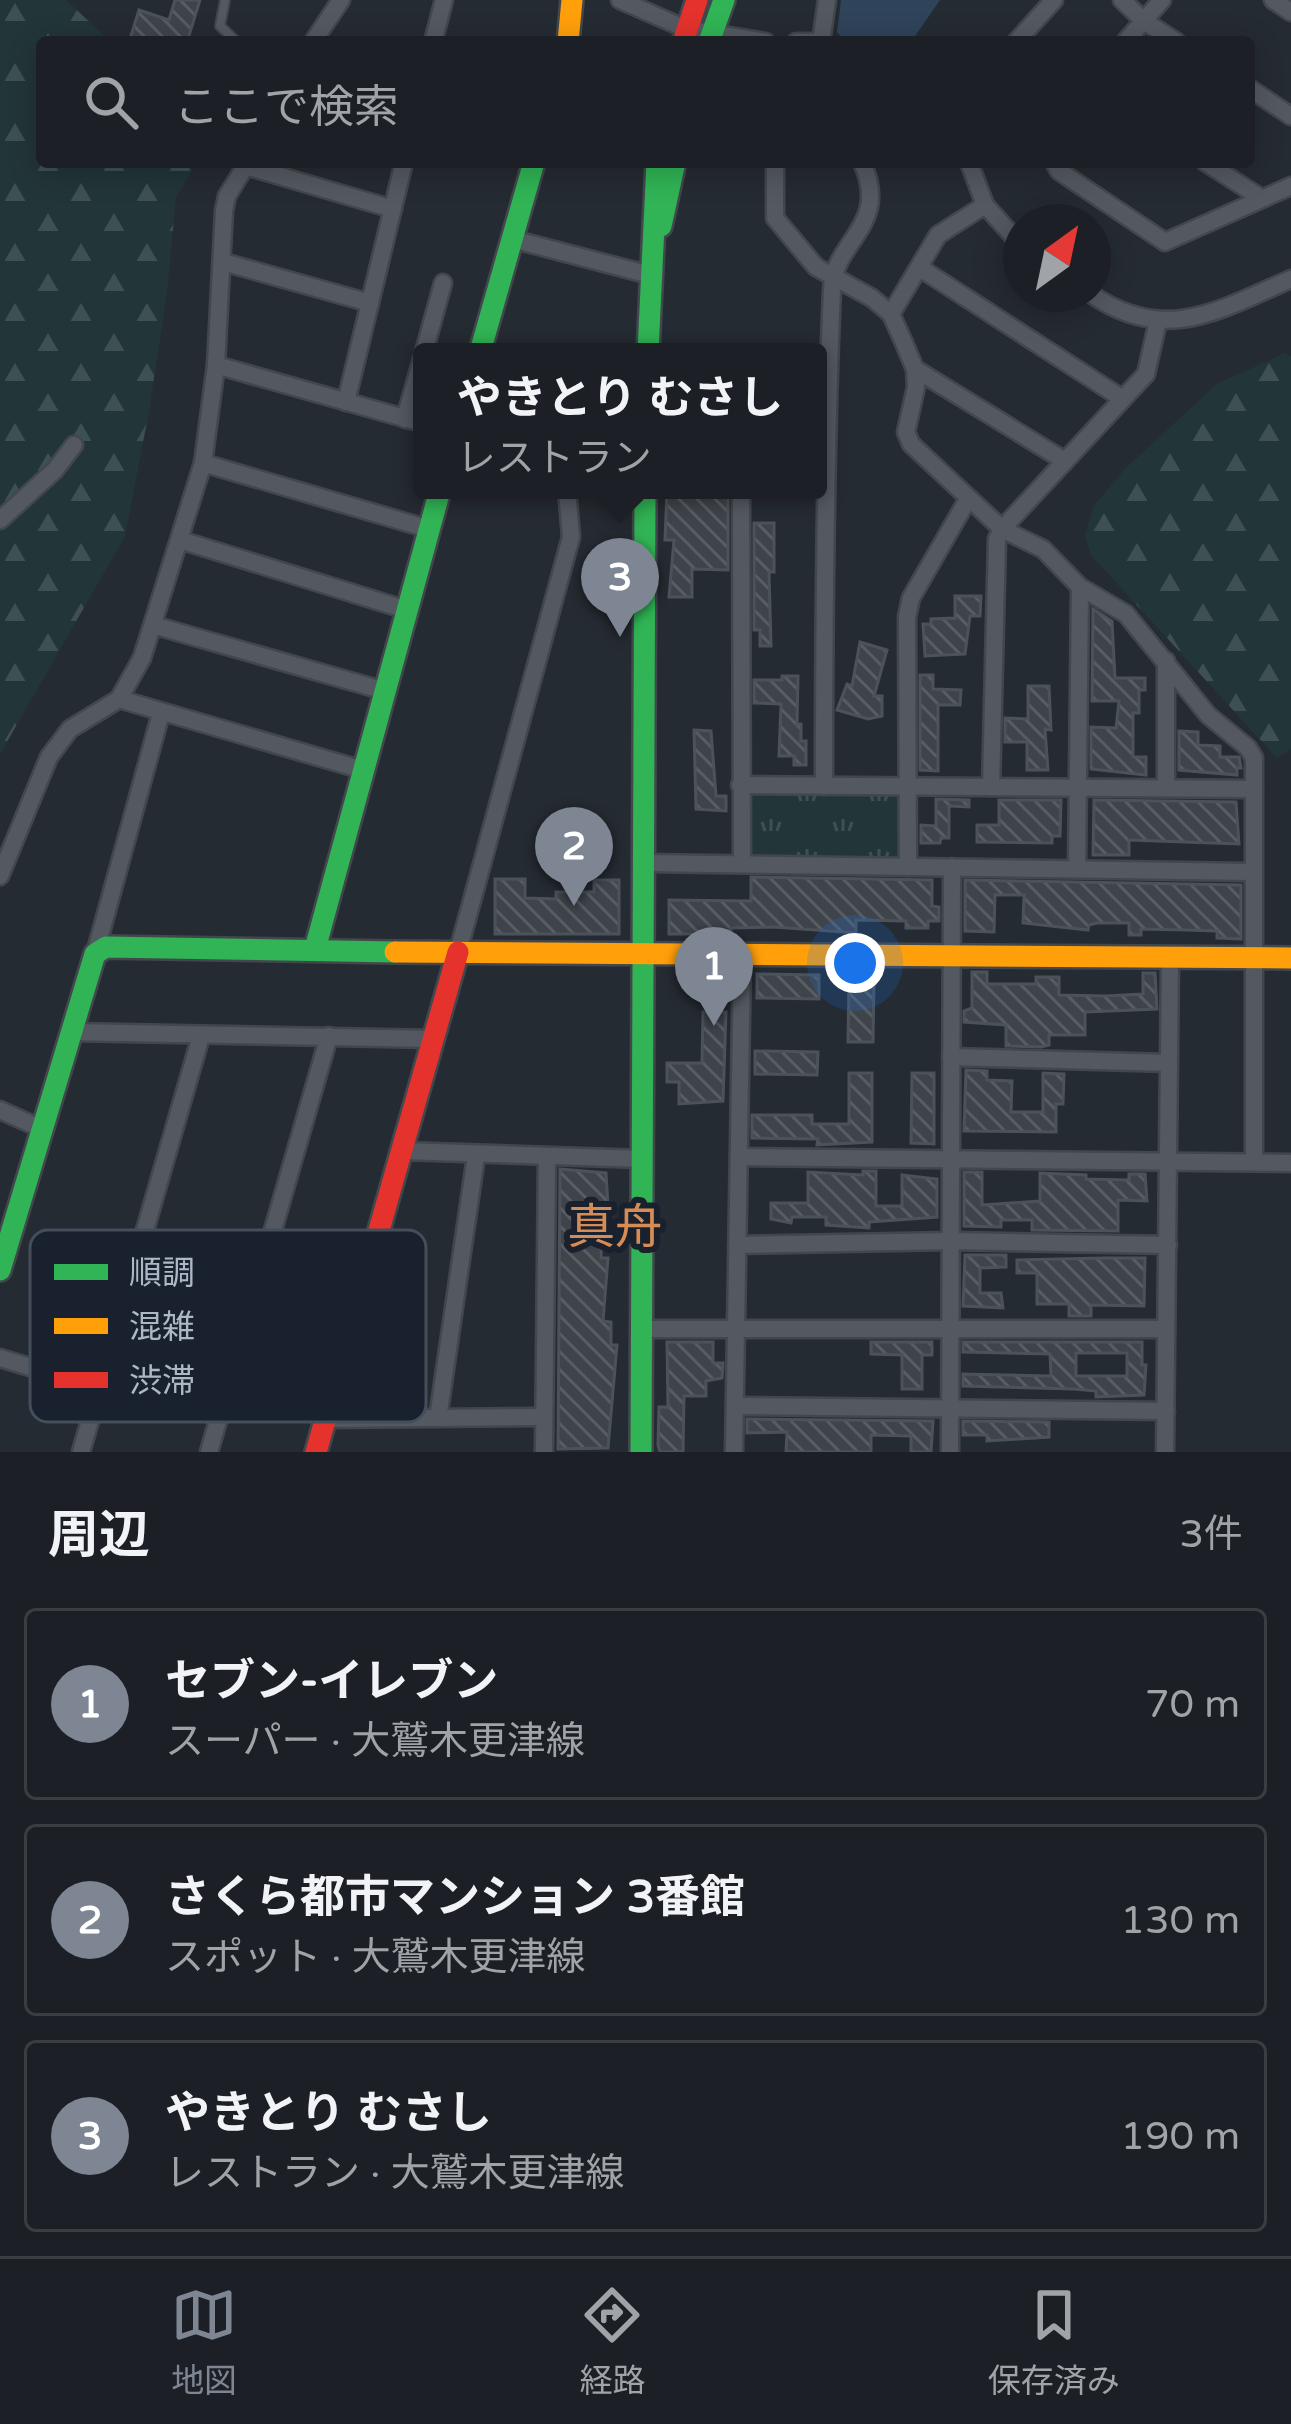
<!DOCTYPE html>
<html lang="ja">
<head>
<meta charset="utf-8">
<style>
	:root { --surface:#1c2026; --page:#292d32; --text:#f1f3f6; --muted:#a0a3a7; --line:#3a3e43; --accent:#7d8692 }
	body { margin:0; font-family:"Varela Round","Noto Sans JP",sans-serif; background:var(--page); color:var(--text) }
	.compass { position:absolute; left:1003px; top:204px; width:108px; height:108px; border-radius:50%; background:var(--surface); box-shadow:0 6px 30px #0003; rotate:33deg }
	.you { position:absolute; left:855px; top:963px; width:42px; height:42px; margin:-30px; border:9px solid #fff; border-radius:50%; background:#1a73e8; box-shadow:0 0 0 18px #1a73e833 }
	.badge { display:grid; place-items:center; width:78px; height:78px; border-radius:50%; background:var(--accent); color:#fff; font-size:39px; font-weight:700 }
	.pin { position:absolute; translate:-50% -99px; filter:drop-shadow(0 3px 6px #0008) }
	.pin::after { content:''; position:absolute; top:63px; width:42px; height:36px; background:inherit; clip-path:polygon(0 0,100% 0,50% 100%) }
	.popup { position:absolute; left:413px; top:343px; width:414px; height:156px; box-sizing:border-box; display:grid; place-content:center; border-radius:12px; background:var(--surface); filter:drop-shadow(0 3px 9px #0005); font-size:39px; white-space:nowrap; color:var(--muted) }
	.popup b { font-size:45px; color:var(--text) }
	.popup::after { content:''; position:absolute; left:50%; top:100%; margin-left:-24px; border:24px solid transparent; border-top-color:var(--surface) }
	.list { margin:0; padding:0; list-style:none }
	h2 { display:flex; justify-content:space-between; align-items:center; height:156px; margin:0; padding:0 48px; font-size:51px }
	h2 small { font-size:39px; font-weight:400; color:var(--muted) }
	.list li { display:grid; grid-template-columns:78px 1fr auto; gap:36px; align-items:center; box-sizing:border-box; height:192px; margin:0 24px 24px; padding:0 24px; border:3px solid var(--line); border-radius:12px }
	.list b { display:block; font-size:45px; white-space:nowrap }
	.list p { margin:0; font-size:39px; white-space:nowrap; color:var(--muted) }
	.list em { font-size:39px; font-style:normal; color:var(--muted) }
	.icon { flex:none; width:66px; height:66px; fill:none; stroke:currentColor; stroke-width:2; stroke-linecap:round; stroke-linejoin:round }
	.map { position:relative; flex:none; width:1291px; height:1452px; overflow:hidden }
	.search { position:absolute; background:var(--surface); box-shadow:0 6px 30px #0003; left:36px; right:36px; top:36px; height:132px; display:flex; align-items:center; gap:30px; box-sizing:border-box; padding:0 42px; border-radius:12px; color:var(--muted); font-size:45px }
	.sheet { height:804px; background:var(--surface) }
	nav { display:flex; justify-content:space-around; align-items:center; box-sizing:border-box; height:168px; border-top:3px solid var(--line); background:var(--surface); font-size:33px; color:var(--muted) }
	nav a { display:grid; justify-items:center; gap:6px }
	nav .on { color:var(--accent) }
	.map>svg:first-child { display:block }
	.forest { fill:url(#forest-firs) }
	.park { fill:url(#park-tufts) }
	.water { fill:#2f435b }
	.building { fill:url(#building-back-hatch); stroke:#4c525a; stroke-width:3; fill-rule:evenodd }
	.lines { fill:none; stroke-linecap:round; stroke-linejoin:round }
	.lane-casing { stroke:#42474d; stroke-width:12 }
	.street-casing { stroke:#42474d; stroke-width:21 }
	.fast-casing { stroke:#42474d; stroke-width:26 }
	.slow-casing { stroke:#42474d; stroke-width:26 }
	.jam-casing { stroke:#42474d; stroke-width:26 }
	.lane { stroke:#545961; stroke-width:8 }
	.street { stroke:#545961; stroke-width:16 }
	.fast { stroke:#30b455; stroke-width:21 }
	.slow { stroke:#ff9f0a; stroke-width:21 }
	.jam { stroke:#e5322d; stroke-width:21 }
	.labels { text-anchor:middle; stroke-width:12; stroke-linejoin:round; paint-order:stroke }
	.quarter-label { font-size:48px; fill:#d88c55; stroke:#18212d }
	.key { fill:#18212d; stroke:#454e5b; stroke-width:3 }
	.key-label { font-size:33px; fill:#adb7c5 }
</style>
</head>
<body>
<div class="map">
<svg width="1291" height="1452" viewBox="0 0 1291 1452">
	<defs>
		<pattern id="forest-firs" width="22" height="20" patternUnits="userSpaceOnUse" patternTransform="scale(3)"><rect width="22" height="20" fill="#223538"/><path d="M5 1l3.5 6h-7zM16 11l3.5 6h-7z" fill="#3f5053"/></pattern>
		<pattern id="park-tufts" width="24" height="20" patternUnits="userSpaceOnUse" patternTransform="scale(3)"><rect width="24" height="20" fill="#223538"/><path d="M3 7l-1-3M5 7V3M7 7l1-3M15 17l-1-3M17 17v-4M19 17l1-3" fill="none" stroke="#3f5053"/></pattern>
		<pattern id="building-back-hatch" width="6" height="6" patternUnits="userSpaceOnUse" patternTransform="scale(3)"><rect width="6" height="6" fill="#3f444b"/><path d="M-1 5l2 2M0 0l6 6M5-1l2 2" fill="none" stroke="#585d63"/></pattern>
	</defs>
	<rect width="100%" height="100%" fill="#252b32"/>
	<g class="forest">
		<polygon points="0,0 66,0 111,42 42,42 42,162 197,162 176,197 167,292 149,411 125,536 0,754"/>
		<polygon points="1285,353 1291,356 1291,749 1277,758 1091,555 1085,535 1094,506 1125,469 1217,384"/>
	</g>
	<polygon class="park" points="743,788 902,790 904,863 745,861"/>
	<polygon class="water" points="841,0 940,0 911,42 845,42 837,32"/>
	<g class="building">
		<polygon points="175,0 200,0 187,42 129,42 139,10 169,20"/>
		<polygon points="667,490 728,493 728,570 692,569 692,597 669,597 674,540 665,540"/>
		<polygon points="754,523 774,523 774,572 769,572 771,646 760,646 760,630 754,630"/>
		<polygon points="955,596 981,596 980,616 970,616 965,654 925,656 923,624 931,624 931,619 955,618"/>
		<polygon points="1093,609 1112,621 1115,678 1145,678 1145,690 1139,690 1139,713 1133,713 1133,757 1146,757 1146,775 1091,769 1091,727 1116,728 1119,701 1092,701"/>
		<polygon points="860,642 887,650 874,696 882,696 882,716 868,719 837,710 847,684 852,686"/>
		<polygon points="920,675 933,675 933,689 961,690 960,705 938,705 938,771 920,770"/>
		<polygon points="782,676 798,676 797,724 801,724 801,741 806,741 806,765 794,765 794,756 779,756 781,704 754,703 754,680 782,680"/>
		<polygon points="1028,686 1049,686 1051,730 1045,729 1048,770 1027,770 1027,742 1005,742 1005,718 1028,719"/>
		<polygon points="694,730 711,731 716,796 726,796 726,811 696,809"/>
		<polygon points="1179,731 1198,732 1198,745 1220,746 1220,757 1239,757 1241,768 1237,768 1237,775 1179,770"/>
		<polygon points="936,799 969,800 969,807 949,806 949,838 941,838 940,843 921,843 921,825 936,826"/>
		<polygon points="999,800 1061,800 1060,836 1052,836 1052,843 977,842 977,825 999,825"/>
		<polygon points="1094,800 1236,802 1239,844 1129,840 1129,855 1093,855"/>
		<polygon points="751,877 932,880 932,906 939,907 939,921 928,921 928,928 906,928 906,921 856,920 856,933 774,927 731,928 731,934 669,934 669,900 751,901"/>
		<polygon points="495,879 525,879 525,898 556,899 556,892 594,892 594,880 619,880 619,934 495,934"/>
		<polygon points="965,880 1241,885 1241,939 1217,938 1217,931 1186,930 1141,929 1141,935 1129,935 1129,923 1097,923 1089,925 1088,930 1023,923 1024,895 995,895 994,932 965,931"/>
		<polygon points="972,972 987,972 987,984 1036,984 1036,977 1059,977 1059,995 1106,996 1143,994 1143,973 1155,973 1157,1009 1085,1012 1085,1035 1049,1035 1049,1045 1041,1047 1006,1046 1006,1025 964,1022 964,1011 972,1008"/>
		<polygon points="757,974 819,975 819,999 757,998"/>
		<polygon points="849,981 874,981 873,1042 848,1042"/>
		<polygon points="703,1012 726,1012 723,1101 679,1104 679,1082 667,1082 667,1063 702,1063"/>
		<polygon points="755,1051 818,1052 817,1075 755,1074"/>
		<polygon points="966,1070 987,1071 987,1080 1012,1081 1011,1112 1043,1112 1043,1073 1064,1074 1063,1104 1056,1104 1056,1132 964,1131"/>
		<polygon points="849,1073 872,1073 872,1142 817,1145 818,1139 752,1138 752,1115 812,1115 812,1124 849,1124"/>
		<polygon points="912,1073 934,1073 934,1144 911,1143"/>
		<polygon points="560,1169 606,1173 609,1222 602,1222 601,1258 608,1258 603,1321 611,1322 611,1345 617,1345 608,1448 558,1449"/>
		<polygon points="863,1171 876,1171 876,1206 902,1206 902,1175 937,1179 937,1217 869,1222 869,1228 826,1225 826,1217 792,1217 791,1223 771,1219 771,1203 808,1203 808,1172 863,1175"/>
		<polygon points="964,1172 982,1172 982,1205 1040,1201 1040,1173 1086,1175 1086,1179 1129,1180 1129,1174 1145,1174 1147,1201 1118,1200 1118,1231 1032,1230 1032,1220 1001,1220 1001,1227 964,1226"/>
		<polygon points="965,1255 1006,1255 1006,1267 980,1268 980,1293 1001,1293 1003,1308 963,1306"/>
		<polygon points="1103,1258 1145,1258 1144,1306 1091,1305 1091,1316 1069,1316 1069,1304 1037,1304 1037,1273 1017,1273 1017,1260"/>
		<polygon points="667,1342 713,1342 713,1363 723,1363 722,1378 706,1381 706,1396 684,1396 683,1452 660,1452 658,1445 659,1407 668,1407"/>
		<polygon points="871,1342 932,1342 932,1355 922,1355 922,1389 902,1389 902,1355 871,1354"/>
		<path d="M963,1342h179v23h4l-2,30 -48,2v-6l-22,-2 -111,-3v-12l88,2 -1,-22 -87,-2zM1076,1353h51v23h-51z"/>
		<polygon points="747,1419 933,1421 931,1452 911,1452 911,1436 871,1435 871,1452 786,1452 787,1432 747,1433"/>
		<polygon points="963,1421 1049,1422 1049,1437 987,1441 987,1435 963,1435"/>
	</g>
	<g class="lines">
		<defs>
			<polyline id="lane" points="225,0 220,26 237,42"/>
			<g id="street">
				<polyline points="620,0 686,29 766,42"/>
				<polyline points="1122,0 1144,21 1177,42"/>
				<polyline points="1273,0 1291,12"/>
				<polyline points="313,42 341,0"/>
				<polyline points="433,42 444,0"/>
				<polyline points="796,42 821,42 827,0"/>
				<polyline points="1016,42 1054,0"/>
				<polyline points="1125,42 1162,0"/>
				<polyline points="1249,88 1291,116"/>
				<polyline points="775,162 775,218 816,267 872,298 891,314 904,343 915,369 916,387 906,432 911,444 1002,529 1043,549 1080,587 1126,614 1208,715 1248,748 1254,758 1254,1161"/>
				<polyline points="969,162 985,205 1021,245"/>
				<polyline points="1054,162 1059,171 1165,242 1291,186"/>
				<polyline points="1205,162 1261,198"/>
				<polyline points="246,166 393,209"/>
				<polyline points="512,239 650,275"/>
				<polyline points="223,262 370,303"/>
				<polyline points="920,268 1123,399"/>
				<path d="M1091,294c73,51 129,16 200,-15"/>
				<polyline points="891,314 938,235 985,205"/>
				<polyline points="424,352 443,283"/>
				<polyline points="216,365 422,423"/>
				<polyline points="915,369 1065,461"/>
				<polyline points="346,402 404,162"/>
				<polyline points="405,419 422,359"/>
				<polyline points="203,463 429,529"/>
				<polyline points="741,490 742,864"/>
				<polyline points="0,520 55,470 74,445"/>
				<polyline points="180,540 407,610"/>
				<polyline points="153,625 385,691"/>
				<polyline points="119,699 363,770"/>
				<polyline points="740,785 1254,789"/>
				<path d="M824,786c0,-166 1,-331 8,-497 2,-50 59,-62 30,-127"/>
				<polyline points="991,787 997,539 1002,529 1146,374 1158,321"/>
				<polyline points="1166,788 1166,661"/>
				<polyline points="646,863 1252,872"/>
				<polyline points="908,867 907,617 911,598 968,499"/>
				<polyline points="1077,869 1080,587"/>
				<polyline points="0,876 49,757 70,729 119,699 142,658 203,463 216,365 224,211 227,196 248,162"/>
				<polyline points="458,952 571,537 567,490"/>
				<polyline points="95,954 161,713"/>
				<polyline points="70,1032 433,1039"/>
				<polyline points="951,1057 1169,1063"/>
				<polyline points="0,1110 42,1129"/>
				<polyline points="402,1151 642,1159"/>
				<polyline points="739,1157 1291,1163"/>
				<polyline points="737,1245 951,1241 1168,1245"/>
				<polyline points="122,1302 342,1356"/>
				<polyline points="641,1329 1166,1329"/>
				<polyline points="0,1358 99,1388"/>
				<polyline points="735,1406 1166,1411"/>
				<polyline points="438,1418 476,1156"/>
				<polyline points="325,1419 543,1417"/>
				<polyline points="81,1452 201,1036"/>
				<polyline points="209,1452 329,1036"/>
				<polyline points="544,1452 547,1157"/>
				<polyline points="734,1452 742,956"/>
				<polyline points="950,1452 952,867"/>
				<polyline points="1165,1452 1170,958"/>
			</g>
			<g id="fast">
				<polyline points="709,42 724,0"/>
				<polyline points="661,226 675,162"/>
				<polyline points="480,352 534,162"/>
				<polyline points="648,352 657,162"/>
				<polyline points="315,949 440,490"/>
				<polyline points="0,1270 95,954 106,947 395,952"/>
				<polyline points="641,1452 645,490"/>
			</g>
			<g id="slow">
				<polyline points="568,42 572,0"/>
				<polyline points="395,952 1291,958"/>
			</g>
			<g id="jam">
				<polyline points="683,42 697,0"/>
				<polyline points="316,1452 458,952"/>
			</g>
		</defs>
		<use href="#lane" class="lane-casing"/>
		<use href="#street" class="street-casing"/>
		<use href="#fast" class="fast-casing"/>
		<use href="#slow" class="slow-casing"/>
		<use href="#jam" class="jam-casing"/>
		<use href="#lane" class="lane"/>
		<use href="#street" class="street"/>
		<use href="#fast" class="fast"/>
		<use href="#slow" class="slow"/>
		<use href="#jam" class="jam"/>
	</g>
	<g class="labels">
		<g class="quarter-label">
			<text x="615" y="1243">真舟</text>
		</g>
	</g>
	<rect x="30" y="1230" width="396" height="192" rx="18" class="key"/>
	<rect x="54" y="1264" width="54" height="16" fill="#30b455"/>
	<rect x="54" y="1318" width="54" height="16" fill="#ff9f0a"/>
	<rect x="54" y="1372" width="54" height="16" fill="#e5322d"/>
	<g class="key-label">
		<text x="129" y="1284">順調</text>
		<text x="129" y="1338">混雑</text>
		<text x="129" y="1392">渋滞</text>
	</g>
</svg>
<svg class="compass" viewBox="-18 -18 36 36"><path d="M0-13l5 13h-10z" fill="#e53935"/><path d="M0 13l5-13h-10z" fill="#a0a3a7"/></svg>
<div class="you"></div>
<div class="pin badge" style="left:714px;top:1026px">1</div>
<div class="pin badge" style="left:574px;top:906px">2</div>
<div class="pin badge" style="left:620px;top:637px">3</div>
<div class="popup"><b>やきとり むさし</b>レストラン</div>
<div class="search"><svg class="icon" aria-label="search" viewBox="0 0 24 24"><circle cx="10" cy="10" r="6"/><path d="M15 15l6 6"/></svg>ここで検索</div>
</div>
<section class="sheet">
<h2>周辺<small>3件</small></h2>
<ul class="list">
<li><span class="badge">1</span><div><b>セブン-イレブン</b><p>スーパー · 大鷲木更津線</p></div><em>70 m</em></li>
<li><span class="badge">2</span><div><b>さくら都市マンション 3番館</b><p>スポット · 大鷲木更津線</p></div><em>130 m</em></li>
<li><span class="badge">3</span><div><b>やきとり むさし</b><p>レストラン · 大鷲木更津線</p></div><em>190 m</em></li>
</ul>
</section>
<nav>
<a class="on"><svg class="icon" aria-label="map" viewBox="0 0 24 24"><path d="M3 6l6-2 6 2 6-2v14l-6 2-6-2-6 2zM9 4v14M15 6v14"/></svg>地図</a>
<a><svg class="icon" aria-label="directions" viewBox="0 0 24 24"><path d="M12 3l9 9-9 9-9-9zM9 14v-3h6M13 9l2 2-2 2"/></svg>経路</a>
<a><svg class="icon" aria-label="saved" viewBox="0 0 24 24"><path d="M7 4h10v16l-5-4-5 4z"/></svg>保存済み</a>
</nav>
</body>
</html>
